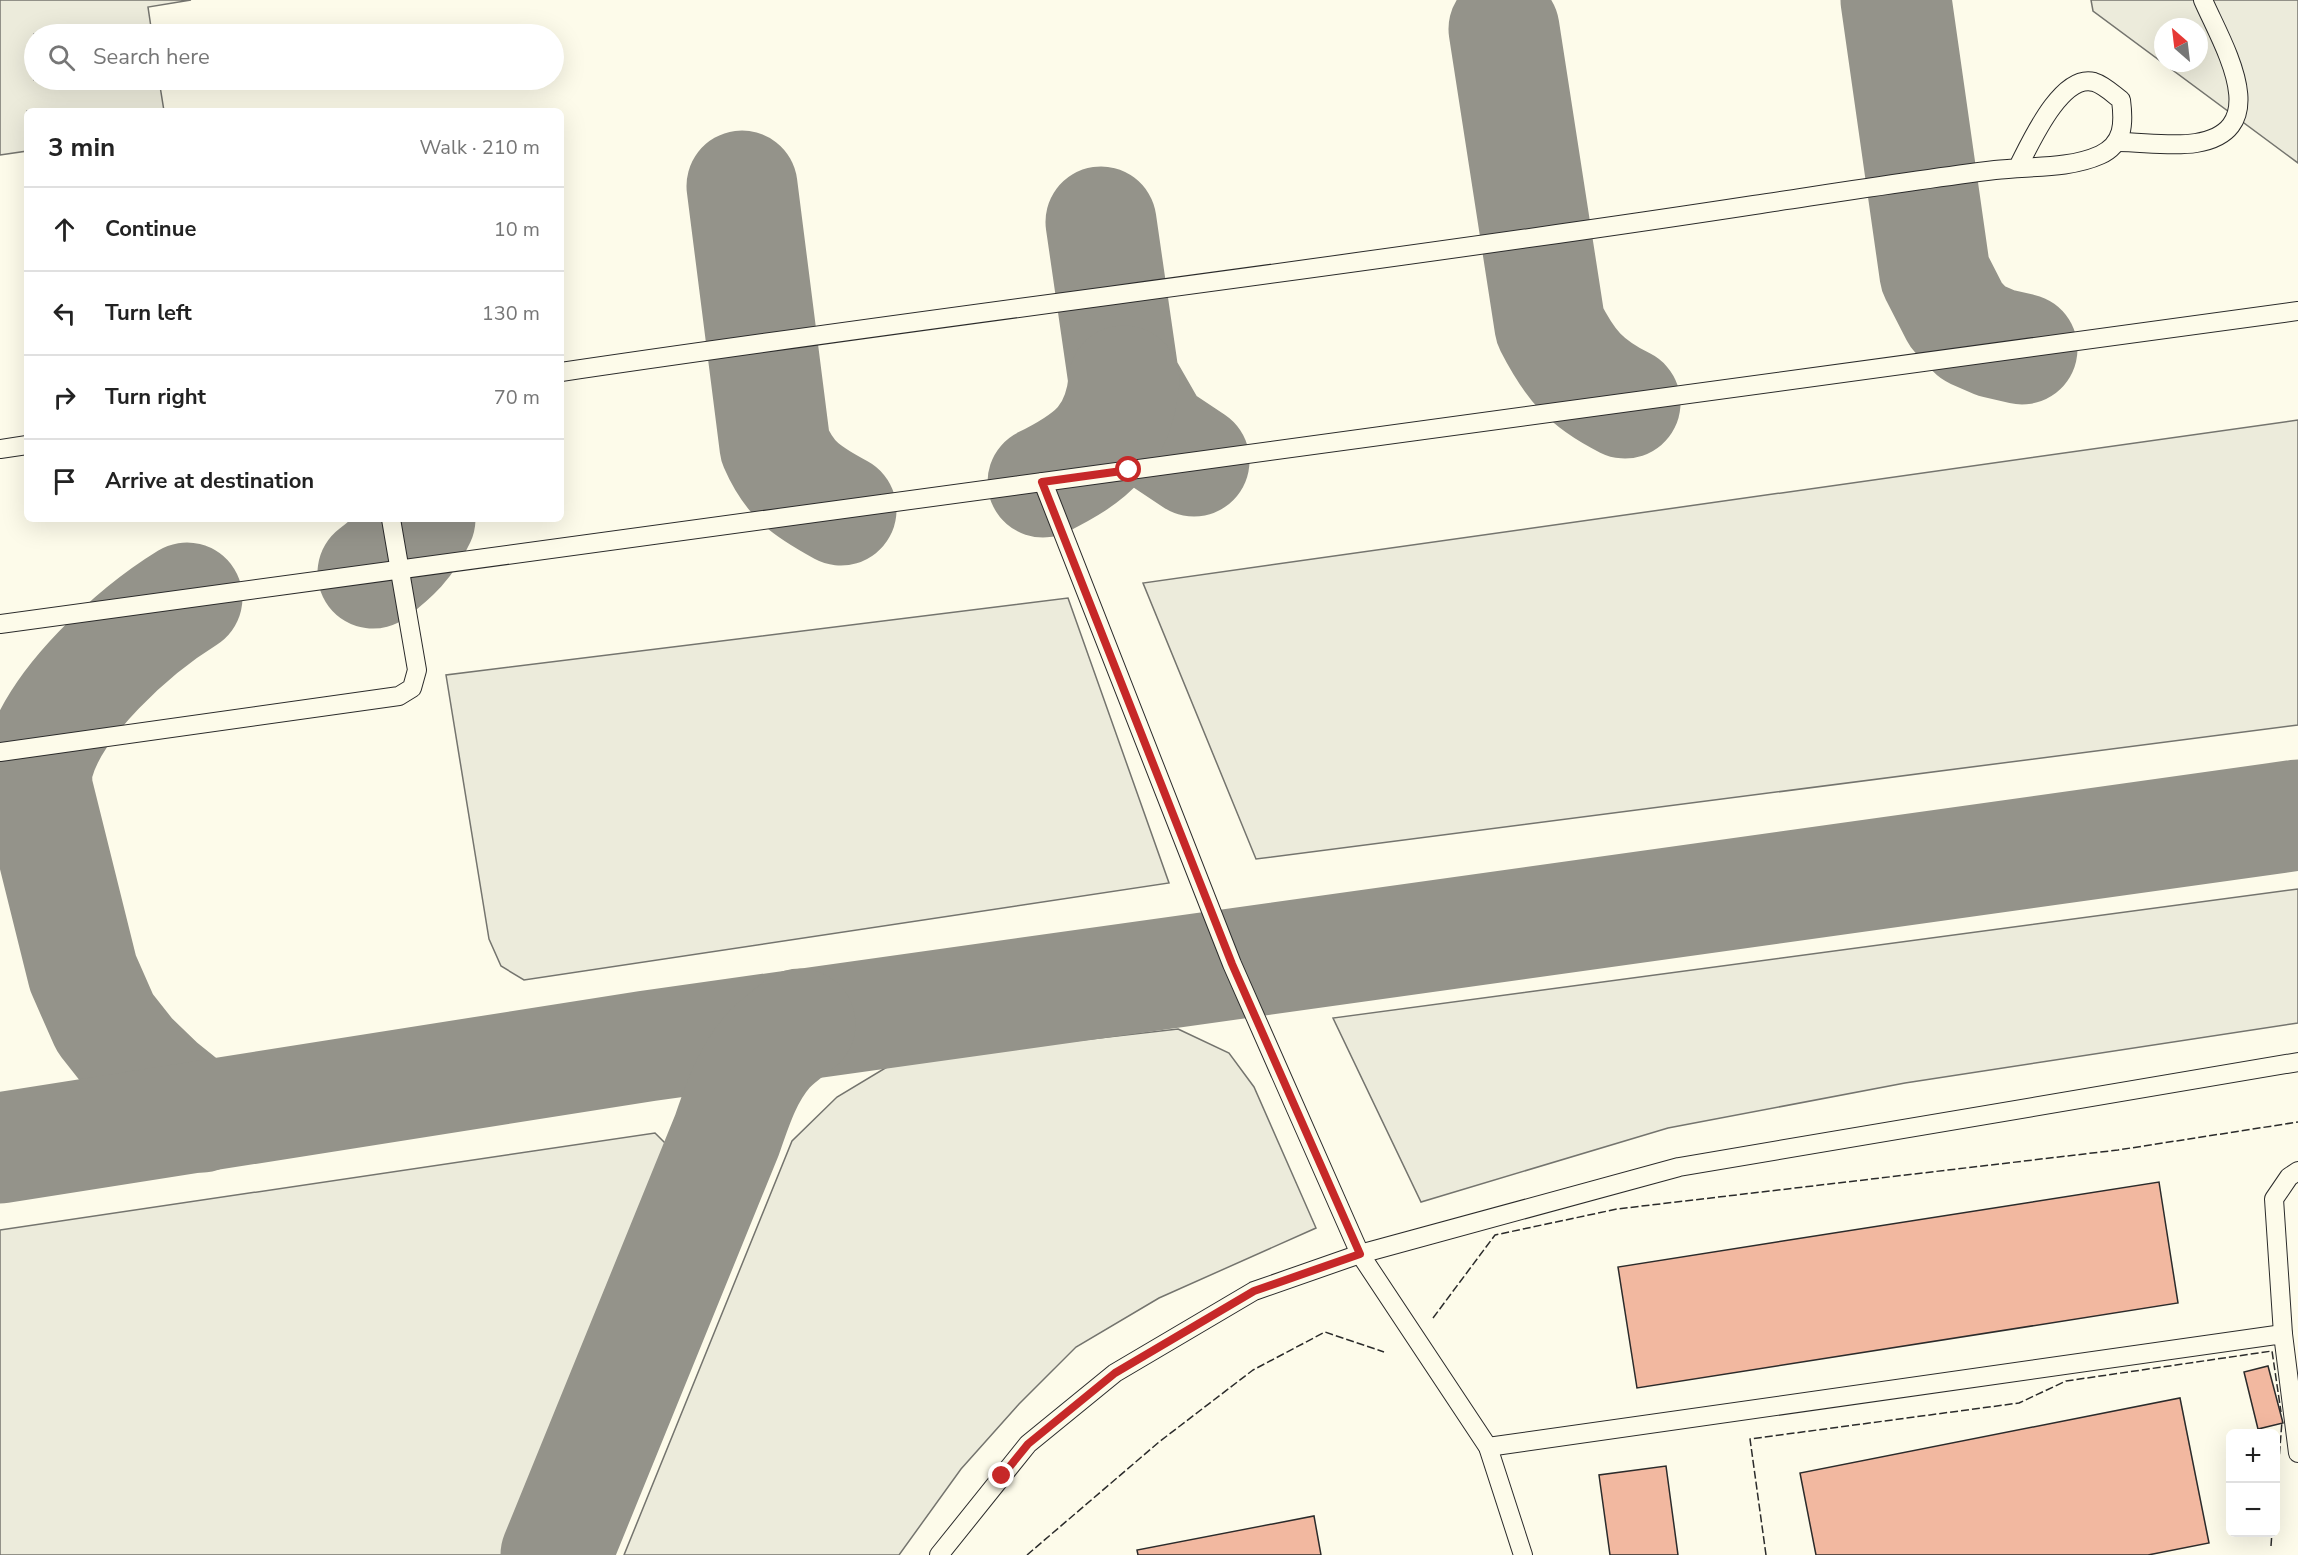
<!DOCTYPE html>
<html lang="en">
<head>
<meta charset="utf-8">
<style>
	:root { --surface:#fff; --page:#f6f6f6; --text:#222; --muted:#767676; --line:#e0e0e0 }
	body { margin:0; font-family:"Nunito Sans",sans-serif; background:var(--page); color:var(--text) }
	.controls { position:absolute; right:18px; bottom:18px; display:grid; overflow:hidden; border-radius:9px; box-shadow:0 6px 24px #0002 }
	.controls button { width:54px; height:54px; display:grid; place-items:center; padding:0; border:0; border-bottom:2px solid var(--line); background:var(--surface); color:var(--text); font:30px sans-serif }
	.compass { position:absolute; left:2154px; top:18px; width:54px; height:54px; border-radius:50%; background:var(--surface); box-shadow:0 6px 24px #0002; rotate:332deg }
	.stop { position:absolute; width:18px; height:18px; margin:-14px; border:4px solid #c62828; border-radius:50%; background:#fff }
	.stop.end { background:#c62828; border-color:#fff; box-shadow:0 2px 6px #0008 }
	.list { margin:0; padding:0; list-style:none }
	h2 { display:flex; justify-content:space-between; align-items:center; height:78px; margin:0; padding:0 24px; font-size:26px }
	h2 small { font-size:20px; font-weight:400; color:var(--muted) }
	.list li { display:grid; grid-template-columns:39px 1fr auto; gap:18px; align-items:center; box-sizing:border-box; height:84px; padding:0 24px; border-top:2px solid var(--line) }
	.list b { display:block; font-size:22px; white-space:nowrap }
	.list em { font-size:20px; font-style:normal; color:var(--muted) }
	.icon { flex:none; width:33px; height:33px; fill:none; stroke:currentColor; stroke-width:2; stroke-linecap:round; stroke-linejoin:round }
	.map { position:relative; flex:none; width:2298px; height:1555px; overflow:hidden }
	.search { position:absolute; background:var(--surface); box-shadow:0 6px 24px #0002; left:24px; top:24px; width:540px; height:66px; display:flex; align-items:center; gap:15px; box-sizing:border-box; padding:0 21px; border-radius:33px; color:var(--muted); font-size:22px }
	.panel { position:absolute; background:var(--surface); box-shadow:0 6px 24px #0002; left:24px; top:108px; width:540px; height:414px; border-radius:9px }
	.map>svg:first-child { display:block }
	.green { fill:#ecebdb; stroke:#74746e; stroke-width:1.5; fill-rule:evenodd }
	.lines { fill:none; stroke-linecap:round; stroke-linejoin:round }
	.taxiway { stroke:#94938a; stroke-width:111 }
	.building { fill:#f2b8a0; stroke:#2b2b2b; stroke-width:1.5 }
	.lane-casing { stroke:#2b2b2b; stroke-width:20 }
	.lane { stroke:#fdfbea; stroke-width:18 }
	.fence { stroke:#2b2b2b; stroke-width:1.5; stroke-dasharray:8 3; stroke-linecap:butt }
	.route { stroke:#c62828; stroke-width:8 }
</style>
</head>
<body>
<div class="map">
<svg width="2298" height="1555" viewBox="0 0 2298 1555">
	<rect width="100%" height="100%" fill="#fdfbea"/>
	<g class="green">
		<polygon points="0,0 191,0 148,7 152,34 34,34 34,80 159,80 164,111 27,111 27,151 0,155"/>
		<path d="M2091,0h207v163l-205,-152zM2163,27h36v36h-36z"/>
		<polygon points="2298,420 2298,725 1256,859 1143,583"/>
		<polygon points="1068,598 1169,883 524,980 501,966 489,939 446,675"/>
		<polygon points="2298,889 2298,1023 1905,1083 1668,1128 1421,1202 1333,1018"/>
		<polygon points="1178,1029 1229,1053 1254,1087 1316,1228 1159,1298 1076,1347 1019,1404 961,1469 899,1555 624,1555 792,1141 837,1097 887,1067 1029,1046"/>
		<polygon points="655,1133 673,1151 516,1555 0,1555 0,1230"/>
	</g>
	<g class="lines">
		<g class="taxiway">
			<polyline points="1896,0 1935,274 1956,315 1973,333 1996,343 2022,349"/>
			<path d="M1504,29l46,297c20,39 35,57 75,77"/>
			<path d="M742,186l33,260c15,35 33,46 66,64"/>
			<polyline points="1101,222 1124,381 1155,435 1194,461"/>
			<path d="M1043,482c48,-24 75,-44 81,-101"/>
			<path d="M373,573c21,-16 36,-30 47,-54"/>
			<path d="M187,598c-52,32 -134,105 -149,167 -2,7 -1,16 -1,23l46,185 22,50 26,33 29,28 41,33"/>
			<polyline points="0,1148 647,1046 2298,815"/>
			<path d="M556,1555l171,-420c10,-29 20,-60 41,-84 9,-10 22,-19 32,-27"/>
		</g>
	</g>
	<g class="building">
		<polygon points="2159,1182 2178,1303 1637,1388 1618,1267"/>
		<polygon points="2268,1366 2283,1423 2258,1429 2244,1372"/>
		<polygon points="2180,1398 2209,1543 2148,1555 1816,1555 1800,1473"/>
		<polygon points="1666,1466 1678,1555 1610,1555 1599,1475"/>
		<polygon points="1314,1516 1321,1555 1138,1555 1137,1550"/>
	</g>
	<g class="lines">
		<defs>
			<g id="lane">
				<path d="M2118,142c24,0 54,5 78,1 80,-13 26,-99 7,-143"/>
				<path d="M561,372c397,-59 796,-106 1193,-167 80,-12 161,-25 241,-35 34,-4 74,-1 105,-15 24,-11 24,-32 21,-55 -8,-6 -17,-15 -27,-18 -33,-9 -64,62 -76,85"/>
				<polyline points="0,449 27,445"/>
				<polyline points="1043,482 1232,964 1360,1254 1488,1447 1523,1555"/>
				<polyline points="0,624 2298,311"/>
				<polyline points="0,752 399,696 412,688 417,670 391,519"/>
				<polyline points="2283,1334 2274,1199 2289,1177 2298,1171"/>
				<polyline points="1488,1447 2283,1334 2298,1453"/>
				<polyline points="939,1555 1028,1444 1115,1373 1254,1291 1360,1254 1679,1167 2298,1062"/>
			</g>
		</defs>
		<use href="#lane" class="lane-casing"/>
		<use href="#lane" class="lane"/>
		<g class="fence">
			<polyline points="1433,1318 1495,1235 1617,1209 2118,1150 2298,1122"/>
			<polyline points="2276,1498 2282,1421"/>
			<polyline points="2271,1546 2272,1532"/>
			<polyline points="1027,1555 1159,1442 1253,1370 1325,1332 1384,1352"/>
			<polyline points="1766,1555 1750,1439 2019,1403 2066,1381 2272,1351 2281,1412"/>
		</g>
	</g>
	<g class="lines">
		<polyline class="route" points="1002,1476 1028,1444 1115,1373 1254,1291 1360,1254 1232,964 1042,482 1129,470"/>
	</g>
</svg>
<div class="controls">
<button>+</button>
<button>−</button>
</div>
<svg class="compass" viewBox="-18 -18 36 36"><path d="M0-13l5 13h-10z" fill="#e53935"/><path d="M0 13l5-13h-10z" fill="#767676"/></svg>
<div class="stop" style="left:1129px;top:470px"></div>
<div class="stop end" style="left:1002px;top:1476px"></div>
<div class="search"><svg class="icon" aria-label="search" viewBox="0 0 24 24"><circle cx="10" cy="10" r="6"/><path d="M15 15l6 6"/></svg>Search here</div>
<section class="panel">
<h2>3 min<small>Walk · 210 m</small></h2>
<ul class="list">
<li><svg class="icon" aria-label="ahead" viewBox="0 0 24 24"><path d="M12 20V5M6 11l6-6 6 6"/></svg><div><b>Continue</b></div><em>10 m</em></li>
<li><svg class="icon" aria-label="left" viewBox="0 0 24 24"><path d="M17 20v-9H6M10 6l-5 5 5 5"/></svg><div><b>Turn left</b></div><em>130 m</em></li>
<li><svg class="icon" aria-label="right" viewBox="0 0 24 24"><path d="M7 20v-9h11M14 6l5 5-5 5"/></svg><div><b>Turn right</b></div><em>70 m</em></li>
<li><svg class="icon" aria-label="arrive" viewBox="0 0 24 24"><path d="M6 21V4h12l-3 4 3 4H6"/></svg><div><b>Arrive at destination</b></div></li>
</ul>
</section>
</div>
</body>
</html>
